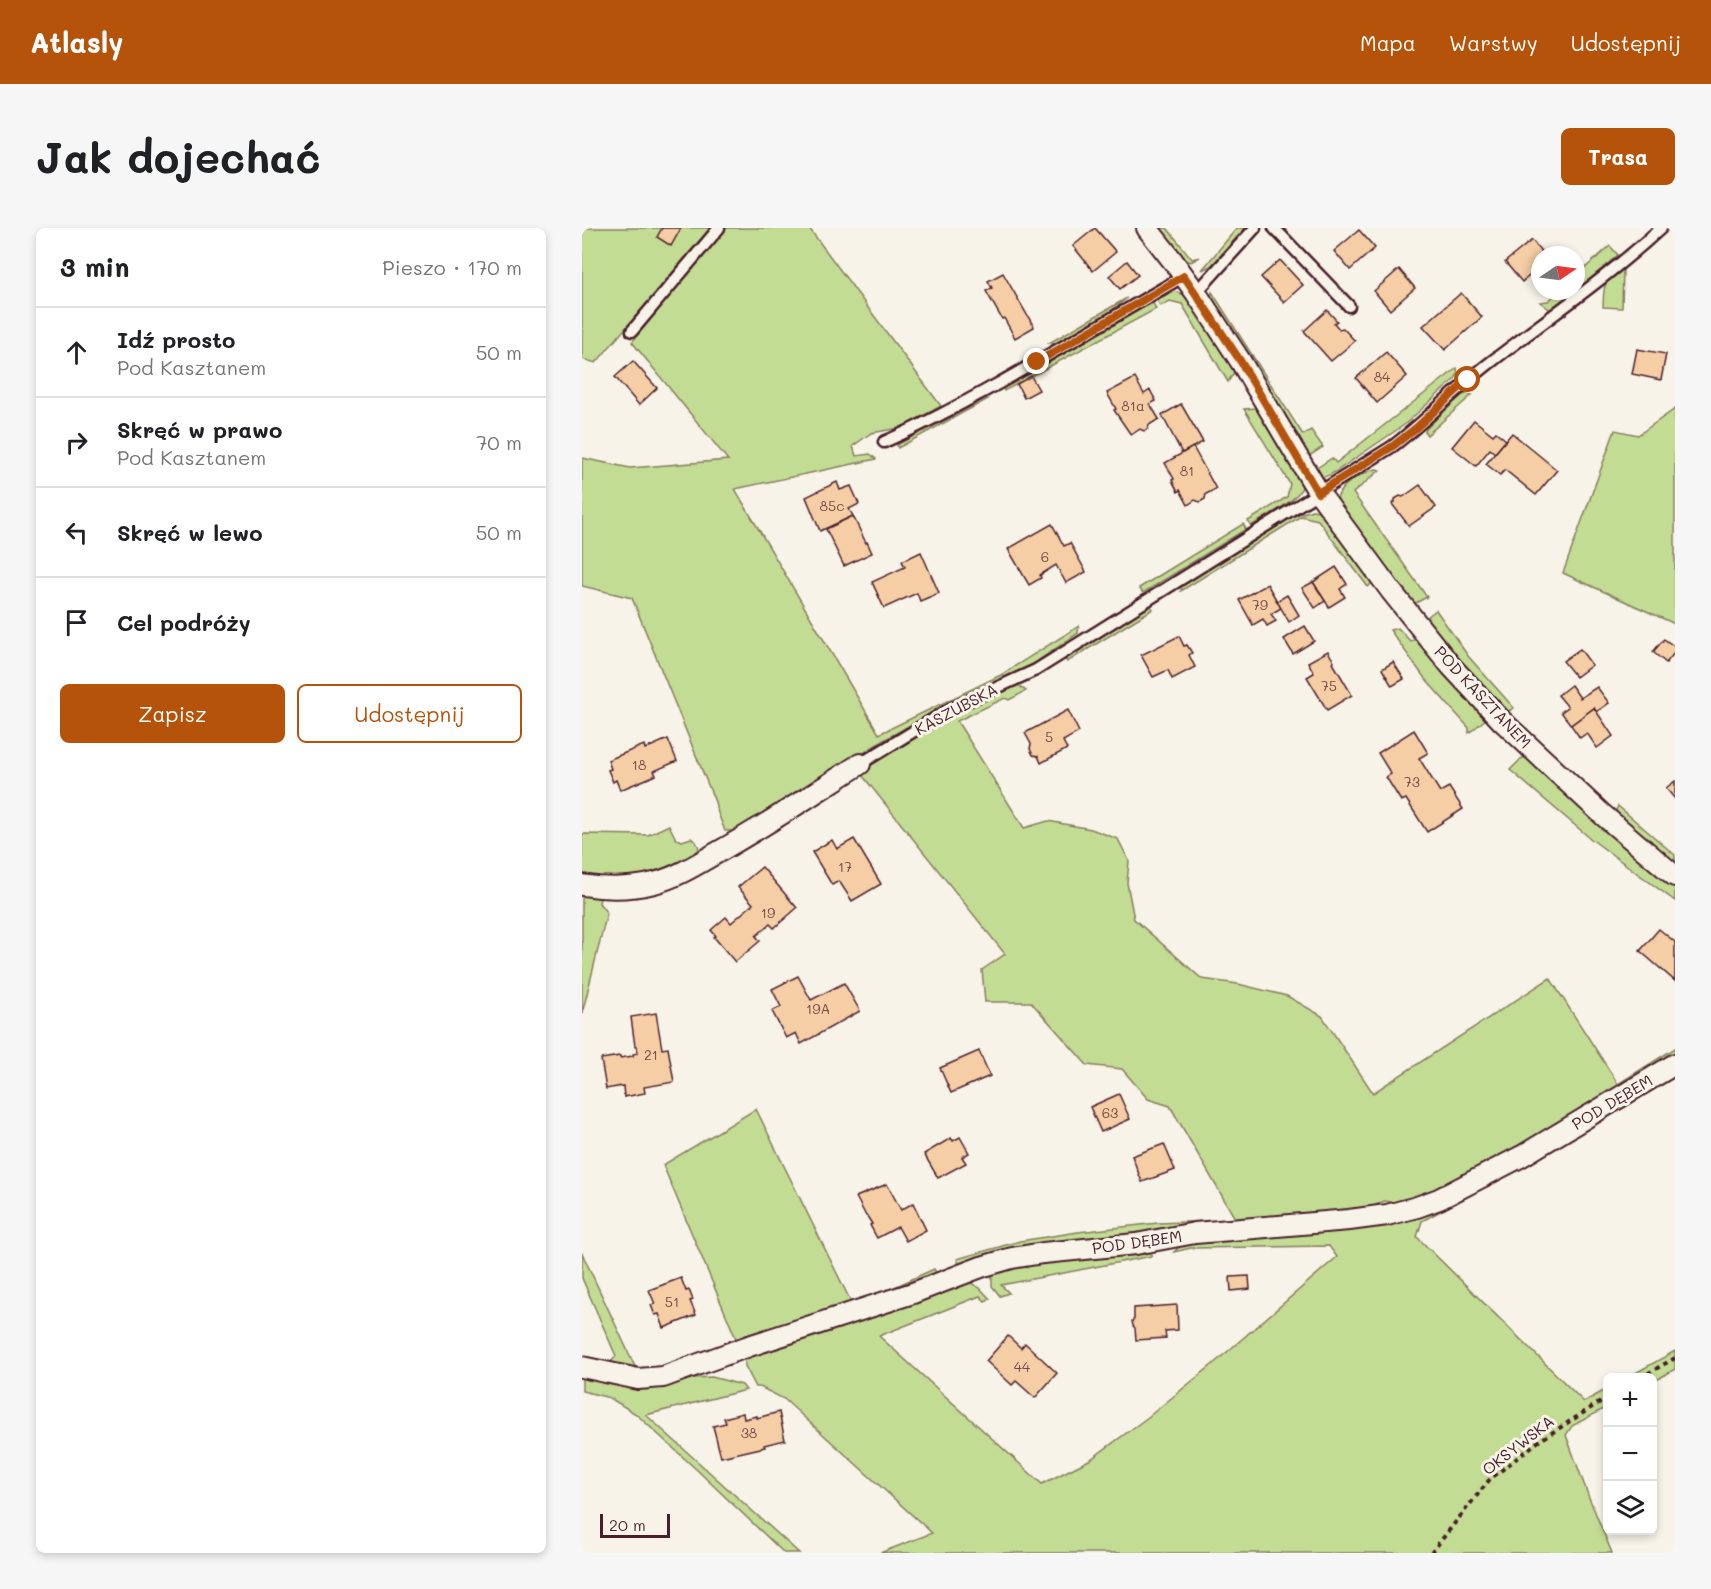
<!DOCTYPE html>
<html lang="pl">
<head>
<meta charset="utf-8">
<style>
	:root { --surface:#fff; --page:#f6f6f6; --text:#202124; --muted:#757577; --line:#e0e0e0; --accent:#b45309 }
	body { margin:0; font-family:Mali,sans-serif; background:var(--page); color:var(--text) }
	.controls { position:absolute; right:18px; bottom:18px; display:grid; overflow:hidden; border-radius:9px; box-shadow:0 3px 9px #0003 }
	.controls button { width:54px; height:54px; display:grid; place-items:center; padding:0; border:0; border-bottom:2px solid var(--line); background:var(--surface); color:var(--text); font:30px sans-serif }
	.compass { position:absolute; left:949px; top:18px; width:54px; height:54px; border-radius:50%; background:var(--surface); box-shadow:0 3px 9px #0003; rotate:77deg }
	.scale { position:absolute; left:18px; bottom:15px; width:70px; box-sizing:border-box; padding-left:6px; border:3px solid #4a1f2b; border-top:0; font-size:16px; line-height:21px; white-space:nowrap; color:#4a1f2b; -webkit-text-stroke:4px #f7f3e8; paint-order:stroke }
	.stop { position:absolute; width:18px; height:18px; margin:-14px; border:4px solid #b45309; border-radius:50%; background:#fff }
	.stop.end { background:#b45309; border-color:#fff; box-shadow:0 2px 6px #0008 }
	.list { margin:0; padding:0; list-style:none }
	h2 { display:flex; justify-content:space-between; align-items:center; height:78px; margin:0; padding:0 24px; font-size:26px }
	h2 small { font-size:20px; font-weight:400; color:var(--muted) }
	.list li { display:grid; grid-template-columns:39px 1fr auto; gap:18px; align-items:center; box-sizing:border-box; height:90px; padding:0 24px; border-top:2px solid var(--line) }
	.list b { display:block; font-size:22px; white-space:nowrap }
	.list p { margin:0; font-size:20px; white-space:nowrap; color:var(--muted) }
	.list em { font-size:20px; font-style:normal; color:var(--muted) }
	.actions { display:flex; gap:12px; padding:18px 24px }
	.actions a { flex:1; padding:14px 0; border:2px solid var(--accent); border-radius:9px; text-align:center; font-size:21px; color:var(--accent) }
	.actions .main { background:var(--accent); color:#fff }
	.icon { flex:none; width:33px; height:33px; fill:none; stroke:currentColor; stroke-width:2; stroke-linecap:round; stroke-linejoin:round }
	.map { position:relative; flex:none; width:1093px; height:1325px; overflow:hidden; border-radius:9px }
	header { display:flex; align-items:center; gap:36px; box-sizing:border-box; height:84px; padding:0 30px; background:var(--accent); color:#fff }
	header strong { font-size:28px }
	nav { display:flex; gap:33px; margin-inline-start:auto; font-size:21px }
	.intro { display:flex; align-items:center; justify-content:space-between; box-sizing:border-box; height:144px; padding:0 36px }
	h1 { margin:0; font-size:42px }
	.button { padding:15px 27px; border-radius:9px; background:var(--accent); color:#fff; font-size:21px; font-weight:700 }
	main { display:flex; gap:36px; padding:0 36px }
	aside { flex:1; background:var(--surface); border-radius:9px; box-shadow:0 3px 9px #0003 }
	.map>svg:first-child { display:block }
	.green { fill:#c3dc93; stroke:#867e5f; stroke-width:1.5 }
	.building { fill:#f6cea5; stroke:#4a1f2b; stroke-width:1.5 }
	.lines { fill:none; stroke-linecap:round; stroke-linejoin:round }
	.lane-casing { stroke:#4a1f2b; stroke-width:15 }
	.street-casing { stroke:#4a1f2b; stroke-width:24 }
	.path { stroke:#4a1f2b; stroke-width:4; stroke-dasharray:4.5 4.5; stroke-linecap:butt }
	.lane { stroke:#f7f3e8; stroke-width:10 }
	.street { stroke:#f7f3e8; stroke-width:20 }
	.route { stroke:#b45309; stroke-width:8 }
	.labels { text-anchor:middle; stroke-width:6; stroke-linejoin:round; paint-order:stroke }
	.number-label { font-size:14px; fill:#754b4a }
	.street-label { font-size:16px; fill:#4a1f2b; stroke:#f7f3e8 }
</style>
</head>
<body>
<header>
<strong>Atlasly</strong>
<nav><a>Mapa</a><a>Warstwy</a><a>Udostępnij</a></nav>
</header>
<div class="intro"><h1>Jak dojechać</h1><a class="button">Trasa</a></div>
<main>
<aside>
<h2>3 min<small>Pieszo · 170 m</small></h2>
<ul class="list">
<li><svg class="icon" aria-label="ahead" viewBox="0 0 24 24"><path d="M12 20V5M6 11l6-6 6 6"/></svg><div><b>Idź prosto</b><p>Pod Kasztanem</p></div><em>50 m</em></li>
<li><svg class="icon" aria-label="right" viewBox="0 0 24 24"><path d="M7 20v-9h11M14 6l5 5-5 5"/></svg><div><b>Skręć w prawo</b><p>Pod Kasztanem</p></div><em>70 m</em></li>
<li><svg class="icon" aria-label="left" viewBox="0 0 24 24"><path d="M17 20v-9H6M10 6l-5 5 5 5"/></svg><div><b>Skręć w lewo</b></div><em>50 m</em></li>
<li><svg class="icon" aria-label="arrive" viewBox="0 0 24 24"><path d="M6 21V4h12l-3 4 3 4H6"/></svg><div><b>Cel podróży</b></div></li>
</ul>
<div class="actions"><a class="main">Zapisz</a><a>Udostępnij</a></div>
</aside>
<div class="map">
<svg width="1093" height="1325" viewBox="0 0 1093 1325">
	<rect width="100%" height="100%" fill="#f7f3e8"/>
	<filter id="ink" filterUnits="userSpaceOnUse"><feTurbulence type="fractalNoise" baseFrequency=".0167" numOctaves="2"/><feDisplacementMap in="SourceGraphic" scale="12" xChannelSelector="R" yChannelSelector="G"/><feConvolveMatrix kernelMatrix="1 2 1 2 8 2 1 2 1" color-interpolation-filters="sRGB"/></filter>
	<g filter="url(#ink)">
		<g class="green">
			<polygon points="0,0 128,0 14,135 0,131"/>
			<polygon points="144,0 227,0 359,178 318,200 289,205 271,218 274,228 288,226 294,231 153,261 297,506 419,447 497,398 496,405 451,436 363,478 300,513 165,600 153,603 143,603 136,585 133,574 50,370 0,358 0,230 48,240 146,232 50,114"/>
			<polygon points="577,0 585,0 610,31 618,29 609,34 604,32"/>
			<polygon points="655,0 663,0 629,38 620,42"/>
			<polygon points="1028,18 1036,27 994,63 994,48"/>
			<path d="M1041,41l-1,39 -19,-1c1,-24 -1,-25 20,-38z"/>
			<polygon points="977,63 993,63 970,83 958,74 966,73"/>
			<polygon points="595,64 603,67 610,73 654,141 646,154 600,76 588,73 578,78 575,72 589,65"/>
			<polygon points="630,64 721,207 729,202 741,219 724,230 628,73"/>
			<polygon points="545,70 525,86 475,115 467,115"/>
			<polygon points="571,75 574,81 422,163 421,159 538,91"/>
			<path d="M875,140l1,6 -3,5 -51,46 -69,47c-10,5 -14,9 -21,-2l18,-12 4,5z"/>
			<polygon points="885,166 890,167 845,207 843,204 844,201 879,167"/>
			<polygon points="403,168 406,171 316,220 315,217"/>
			<path d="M676,180l45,77c-6,17 -37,31 -52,41l-3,-5 39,-24 3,-13 -46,-75z"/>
			<polygon points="1093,181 1093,396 981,345 1033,202 1056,207"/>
			<path d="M794,241l4,1 -27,23 74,104 -15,8 -75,-103c0,-17 25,-29 39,-33z"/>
			<polygon points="730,282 737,283 743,288 791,354 786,359 736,292 719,288 599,363 600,358 709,289"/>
			<polygon points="661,296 664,301 561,365 557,360"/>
			<polygon points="568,377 571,381 485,434 482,430"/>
			<polygon points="854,382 886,428 932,480 923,485 841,392"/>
			<polygon points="816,400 828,413 836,411 905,490 887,505 887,500 844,452 808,402"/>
			<polygon points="436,457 444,463 427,472 423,470 375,493 442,600 466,593 509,601 536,611 547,633 545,655 552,691 620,751 656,756 705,768 740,788 791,865 968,750 1036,856 1093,820 1093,829 887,949 819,976 802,973 787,980 378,1038 375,1031 438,1013 496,1004 576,995 654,992 588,878 566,871 540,841 505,837 449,774 403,774 400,742 423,726 276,542 371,487"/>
			<polygon points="940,530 945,530 1014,593 1093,660 1093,673 1009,611 928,542"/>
			<polygon points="1036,578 1093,627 1093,638 1032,587"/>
			<path d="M87,597l7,14 6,2 9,-3c7,4 9,11 8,18l-60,23h-57v-45l66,1z"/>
			<polygon points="0,662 19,666 17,675 25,685 0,786"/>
			<polygon points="1093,843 1093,849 971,922 840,993 835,1009 1002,1174 1025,1161 1025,1179 990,1198 984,1207 1006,1267 1030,1325 298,1325 350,1305 202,1171 178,1159 174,1159 163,1138 163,1130 196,1116 387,1054 398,1060 408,1071 403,1073 398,1068 297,1108 460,1256 509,1231 566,1189 630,1137 755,1029 747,1018 609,1020 592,1024 598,1018 607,1013 810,991"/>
			<path d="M174,881l97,197 81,-37 3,5c-13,20 -169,58 -200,67l-74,-176z"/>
			<polygon points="567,1023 570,1028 419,1057 427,1065 418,1068 410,1058 410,1046 434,1035"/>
			<polygon points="0,1025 56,1145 25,1138 34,1128 0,1050"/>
			<polygon points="1093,1123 1093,1141 1071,1154 1070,1150 1046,1149"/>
			<polygon points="0,1145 91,1155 111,1150 130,1149 160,1157 164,1162 64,1187 217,1325 202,1325 114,1241 54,1186 28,1170 0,1163"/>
		</g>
		<g class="building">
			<polygon points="80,0 99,0 89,18 75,9"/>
			<polygon points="513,0 534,24 511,43 491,18"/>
			<polygon points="777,2 793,20 768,42 752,23"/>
			<polygon points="950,12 962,27 958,27 958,39 940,54 923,34"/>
			<polygon points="698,32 721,57 702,74 679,49"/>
			<polygon points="545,33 556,47 538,61 527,48"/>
			<polygon points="817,41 833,60 808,82 792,63"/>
			<polygon points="421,45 452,99 433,110 422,90 420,91 404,63 410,60 406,53"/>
			<polygon points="879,65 900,89 863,122 841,98"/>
			<polygon points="745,82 755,93 752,95 757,101 761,100 773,113 749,133 722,103"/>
			<polygon points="1055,121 1084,126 1079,152 1050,146"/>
			<polygon points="804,124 825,148 795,175 774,150"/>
			<polygon points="51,133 75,160 57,177 33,149"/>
			<polygon points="449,148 457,162 442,170 435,156"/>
			<polygon points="553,150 562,166 568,162 574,173 568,176 577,191 567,197 566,201 562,203 558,201 549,207 532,182 534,181 525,165"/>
			<polygon points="599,176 621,214 600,225 580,187"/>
			<polygon points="892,192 911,207 914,204 924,212 913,225 908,221 894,238 870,219"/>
			<polygon points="930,205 975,242 954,267 923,242 918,247 904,236"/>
			<polygon points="611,219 634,261 624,266 623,271 618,274 613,272 606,277 598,262 596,264 590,252 592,251 583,235"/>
			<polygon points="255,254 258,262 269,258 277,276 267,281 271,288 238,303 224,269"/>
			<polygon points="838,257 854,279 827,298 810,276 813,274 813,271 818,268 821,269"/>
			<polygon points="271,288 284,315 285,314 290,325 262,338 244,301"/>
			<polygon points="470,296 482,318 488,315 504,344 484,355 474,337 458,347 459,350 447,357 426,321"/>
			<polygon points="339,324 357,365 338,373 335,365 302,380 290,354 323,339 320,333"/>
			<polygon points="754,339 765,356 758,361 763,369 747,379 731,354"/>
			<polygon points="731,354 743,373 733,380 720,360"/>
			<polygon points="685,356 699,380 689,386 694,393 685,398 681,391 671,397 657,372"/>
			<polygon points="705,367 717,387 707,394 695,373"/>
			<polygon points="723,398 732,413 711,426 702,411"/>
			<polygon points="597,408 602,418 605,417 610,425 607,427 613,439 590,451 586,442 571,449 559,427"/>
			<polygon points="1082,411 1093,419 1093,424 1084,435 1071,424"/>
			<polygon points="998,421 1010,437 994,449 981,433"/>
			<polygon points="746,423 752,434 751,435 770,467 745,482 725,449 732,445 726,434"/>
			<polygon points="811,434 822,451 810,458 800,441"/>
			<polygon points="989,457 998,470 1015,459 1027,475 1014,484 1012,480 989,497 979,484 986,479 976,467"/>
			<polygon points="1012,480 1031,508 1015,520 1005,505 998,510 989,497"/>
			<polygon points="486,482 497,504 481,513 485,521 459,535 456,528 451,527 448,521 449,516 443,505"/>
			<polygon points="832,502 846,525 837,530 858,564 867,559 881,581 845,604 824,571 819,573 804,549 809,546 796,525"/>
			<polygon points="86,511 95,533 72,543 74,547 38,562 34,552 31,554 26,542 29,541 26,532 62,517 63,521"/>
			<polygon points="1093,553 1093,571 1084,560"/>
			<polygon points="272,611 299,656 270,673 257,653 250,657 230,624 250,612 255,621"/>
			<polygon points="180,639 215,680 192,700 188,696 174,708 178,713 153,734 132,709 134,708 129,702 144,689 149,695 171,676 156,659"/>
			<polygon points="1077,701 1093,714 1093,753 1058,723"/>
			<polygon points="216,748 229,772 262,755 278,783 219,816 214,805 204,810 190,783 199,779 190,761"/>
			<polygon points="74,785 80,821 86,820 92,854 62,859 63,865 42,869 41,858 24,861 19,831 38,828 38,830 51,828 51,826 56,825 55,818 53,818 49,789"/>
			<polygon points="397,823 408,848 369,865 358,840"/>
			<polygon points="537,866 548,891 519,904 508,879"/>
			<polygon points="378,909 387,925 380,929 384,935 356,950 342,926 369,910 371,913"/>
			<polygon points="582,916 593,942 560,954 550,928"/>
			<polygon points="305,956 319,982 331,975 344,1002 324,1013 316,999 295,1010 288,997 290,996 285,988 284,988 274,969"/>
			<polygon points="667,1048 668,1061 649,1063 648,1049"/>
			<polygon points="99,1050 104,1063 107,1062 111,1072 108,1073 114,1087 82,1100 77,1086 73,1087 69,1077 73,1076 67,1062"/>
			<polygon points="595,1077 596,1102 583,1103 584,1110 554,1112 553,1100 551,1098 550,1093 552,1091 552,1080"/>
			<polygon points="426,1108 439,1120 443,1115 475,1145 453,1170 434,1153 430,1157 404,1133"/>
			<polygon points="197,1184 203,1212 182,1217 183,1219 139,1229 131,1198 144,1195 142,1190 161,1185 162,1191 175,1188 175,1190"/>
		</g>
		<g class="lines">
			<defs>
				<g id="lane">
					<polyline points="692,0 767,78"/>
					<polyline points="614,65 673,0"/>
					<polyline points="50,103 137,0"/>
					<path d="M302,214c38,-16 73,-36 110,-56 64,-36 127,-73 190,-110"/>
					<path d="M278,536l90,-55 86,-39 357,-224c34,-26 64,-58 98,-84 57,-44 117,-85 170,-134"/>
				</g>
				<g id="street">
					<polyline points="565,0 591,33 614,65 659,134 737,265 809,363 869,438 920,493 1021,587 1093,648"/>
					<path d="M0,657c25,4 48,4 72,-2 24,-6 45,-20 66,-32 48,-27 93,-57 140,-87"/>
					<polyline points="0,1139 56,1151 81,1149 167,1118 331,1065 399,1039 430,1030 461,1025 554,1016 613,1005 767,992 805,987 835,979 857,971 940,928 1093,836"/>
				</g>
			</defs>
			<use href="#lane" class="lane-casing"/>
			<use href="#street" class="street-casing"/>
			<g class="path">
				<polyline points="1058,1150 1093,1130"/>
				<polyline points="849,1325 908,1251 957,1213 1026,1169"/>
			</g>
			<use href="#lane" class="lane"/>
			<use href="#street" class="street"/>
		</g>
	</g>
	<g class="lines" filter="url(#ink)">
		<polyline class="route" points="455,134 602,48 659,134 736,265 811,218 834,200 886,152"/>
	</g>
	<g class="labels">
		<g class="number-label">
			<text x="800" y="154">84</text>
			<text x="551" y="183">81a</text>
			<text x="605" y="248">81</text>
			<text x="250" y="283">85c</text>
			<text x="463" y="334">6</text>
			<text x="678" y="382">79</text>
			<text x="747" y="463">75</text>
			<text x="467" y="514">5</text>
			<text x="57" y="542">18</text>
			<text x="830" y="559">73</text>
			<text x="263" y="644">17</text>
			<text x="186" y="690">19</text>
			<text x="236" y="786">19A</text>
			<text x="69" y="832">21</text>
			<text x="528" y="890">63</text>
			<text x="90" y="1079">51</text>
			<text x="440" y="1144">44</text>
			<text x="167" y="1210">38</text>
		</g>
		<g class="street-label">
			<text transform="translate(901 469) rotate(47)" y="6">POD KASZTANEM</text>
			<text transform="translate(374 481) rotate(-28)" y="6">KASZUBSKA</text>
			<text transform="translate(1030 874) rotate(-31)" y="6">POD DĘBEM</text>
			<text transform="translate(555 1014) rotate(-8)" y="6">POD DĘBEM</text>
			<text transform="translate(936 1217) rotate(-38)" y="6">OKSYWSKA</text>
		</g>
	</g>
</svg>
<div class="controls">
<button>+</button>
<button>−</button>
<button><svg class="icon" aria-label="layers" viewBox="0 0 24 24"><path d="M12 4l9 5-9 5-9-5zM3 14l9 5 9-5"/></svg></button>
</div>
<svg class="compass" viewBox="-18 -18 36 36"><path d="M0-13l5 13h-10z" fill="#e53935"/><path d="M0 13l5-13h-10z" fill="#757577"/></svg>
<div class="scale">20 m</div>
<div class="stop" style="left:886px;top:152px"></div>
<div class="stop end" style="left:455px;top:134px"></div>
</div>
</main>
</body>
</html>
